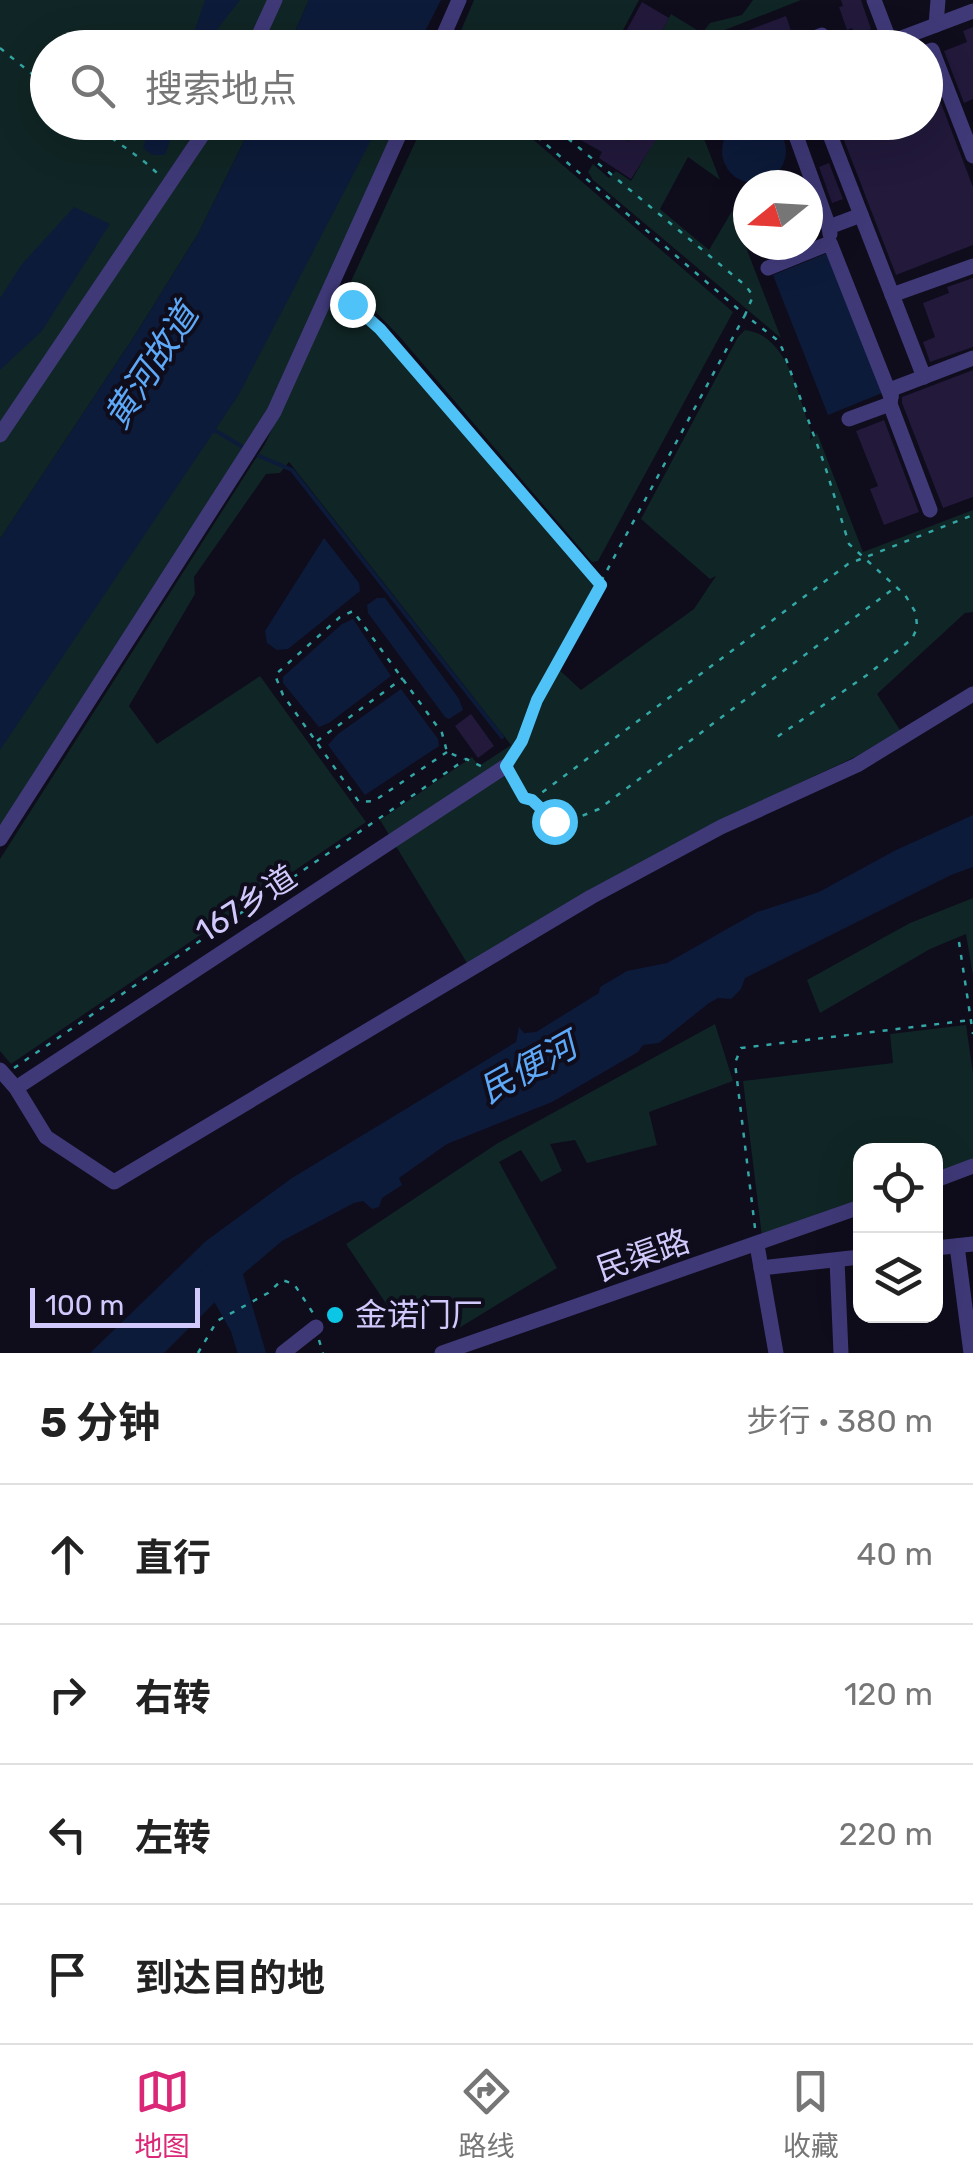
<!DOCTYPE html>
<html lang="zh">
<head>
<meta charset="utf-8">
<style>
	:root { --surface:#fff; --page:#f2f2f2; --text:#222; --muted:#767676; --line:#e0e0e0; --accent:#db2777 }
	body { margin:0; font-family:Rubik,"Noto Sans SC",sans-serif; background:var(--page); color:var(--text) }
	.controls { position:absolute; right:30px; bottom:30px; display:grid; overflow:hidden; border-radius:20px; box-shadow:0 10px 40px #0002 }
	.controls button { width:90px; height:90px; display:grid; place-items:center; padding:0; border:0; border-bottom:2px solid var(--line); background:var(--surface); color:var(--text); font:50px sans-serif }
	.compass { position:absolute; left:733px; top:170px; width:90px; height:90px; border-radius:50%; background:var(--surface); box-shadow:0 10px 40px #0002; rotate:252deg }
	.scale { position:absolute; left:30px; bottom:25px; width:170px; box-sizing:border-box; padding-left:10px; border:5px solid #d1c9fc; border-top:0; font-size:28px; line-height:35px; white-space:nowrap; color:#d1c9fc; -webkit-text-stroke:8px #0f0c1c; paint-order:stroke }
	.stop { position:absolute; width:30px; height:30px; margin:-22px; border:8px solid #4fc3f7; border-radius:50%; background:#fff }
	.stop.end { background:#4fc3f7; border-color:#fff; box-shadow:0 2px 10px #0008 }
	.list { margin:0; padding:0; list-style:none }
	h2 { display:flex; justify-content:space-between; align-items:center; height:130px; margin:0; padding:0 40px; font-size:42px }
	h2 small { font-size:32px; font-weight:400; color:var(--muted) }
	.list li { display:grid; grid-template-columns:65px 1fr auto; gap:30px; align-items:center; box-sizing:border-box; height:140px; padding:0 40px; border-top:2px solid var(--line) }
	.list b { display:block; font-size:38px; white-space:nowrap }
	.list em { font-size:32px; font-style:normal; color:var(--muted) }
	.icon { flex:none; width:55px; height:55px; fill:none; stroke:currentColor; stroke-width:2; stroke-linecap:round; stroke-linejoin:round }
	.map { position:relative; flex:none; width:973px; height:1353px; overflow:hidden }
	.search { position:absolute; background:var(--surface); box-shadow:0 10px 40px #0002; left:30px; right:30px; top:30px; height:110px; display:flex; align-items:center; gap:25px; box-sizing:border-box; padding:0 35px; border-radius:55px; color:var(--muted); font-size:38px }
	.sheet { height:690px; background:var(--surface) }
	nav { display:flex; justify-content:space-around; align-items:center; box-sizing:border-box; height:140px; border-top:2px solid var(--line); background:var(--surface); font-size:28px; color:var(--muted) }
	nav a { display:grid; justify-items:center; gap:5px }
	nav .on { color:var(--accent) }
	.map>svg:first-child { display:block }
	.green { fill:#102525 }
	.water { fill:#0d1b3a }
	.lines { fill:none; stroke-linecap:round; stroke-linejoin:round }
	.stream { stroke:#0d1b3a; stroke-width:4 }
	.river { stroke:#0d1b3a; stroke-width:20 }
	.building { fill:#22193b }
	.path { stroke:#33a7a5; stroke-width:2.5; stroke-dasharray:5 8; stroke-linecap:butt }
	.minor { stroke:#3f3978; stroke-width:15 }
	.route { stroke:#4fc3f7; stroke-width:12 }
	.poi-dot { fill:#0cc6e6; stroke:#0f0c1c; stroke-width:4 }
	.labels { text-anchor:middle; stroke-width:8; stroke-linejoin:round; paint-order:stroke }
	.street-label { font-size:32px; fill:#d1c9fc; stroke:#0f0c1c }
	.poi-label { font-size:32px; fill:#d1c9fc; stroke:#0f0c1c; text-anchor:start }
	.water-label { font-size:35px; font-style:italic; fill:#5da9f7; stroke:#0f0c1c }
</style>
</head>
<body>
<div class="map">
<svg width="973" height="1353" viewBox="0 0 973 1353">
	<rect width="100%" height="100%" fill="#0f0c1c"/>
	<g class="green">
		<polygon points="0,0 309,0 288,47 48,48 48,122 253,123 198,234 137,332 0,539"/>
		<polygon points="474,0 639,0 614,47 454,47"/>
		<polygon points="753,0 801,0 682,47 653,48 671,14 702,33 710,23 742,15"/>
		<polygon points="378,123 398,123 266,415 0,828 0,744"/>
		<polygon points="424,123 514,123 733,312 598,561 592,562 399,336 362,298 347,290"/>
		<polygon points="611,123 698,123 720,180 688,157 660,209 709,250 732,211 781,338 593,180 588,172 593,164 609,178 616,171 631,181 658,135 629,142 608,128"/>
		<path d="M332,299l25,13 21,22 218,252 -43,78 28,26 113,-81 22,-33 -6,3 -69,-60 97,-182 7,-7c43,5 53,66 66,101l-1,9 7,-7 46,119 110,-42v102l-8,1 -88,81 23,36 -43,26 -159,75 -231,132 -87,-143 92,-63 7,9 32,-21 -222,-283 -9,11 -14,1 -72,103 1,17 -66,112 28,38 103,-68 106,146 -355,242 -11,-13v-192l265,-415z"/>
		<polygon points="973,898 973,976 966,934 930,949 820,1013 807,980 910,923"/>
		<polygon points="715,1024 733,1081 649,1112 657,1145 587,1163 575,1140 550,1144 562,1171 541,1182 521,1150 499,1162 557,1268 459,1328 443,1306 427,1297 389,1308 346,1244 498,1143"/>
		<polygon points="966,1025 973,1073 973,1160 936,1174 936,1150 860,1150 860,1201 762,1237 743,1081 893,1063 890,1034"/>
	</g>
	<g class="water">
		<polygon points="205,0 240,0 219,27 210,47 189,47"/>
		<polygon points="309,0 441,0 417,47 288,47"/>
		<circle cx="754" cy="151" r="32"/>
		<polygon points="151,122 176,123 165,155 152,155 143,148"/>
		<polygon points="253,123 380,123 238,396 0,750 0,539 137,332 198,234"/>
		<polygon points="74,207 110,224 42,331 0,370 0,298 22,264"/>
		<polygon points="827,253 882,393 828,415 773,275"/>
		<polygon points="324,538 359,583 360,591 288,649 277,650 267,643 265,631"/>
		<polygon points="377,598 385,598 459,699 463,710 449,719 445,717 368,613 367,605"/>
		<polygon points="353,619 391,676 329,723 319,727 283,683 283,677 342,624"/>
		<polygon points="401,689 438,739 439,746 365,795 328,745 338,734"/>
		<polygon points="973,815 973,867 951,875 745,978 741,989 731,999 718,998 709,1003 659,1043 643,1045 638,1052 552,1102 447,1144 399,1178 402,1185 382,1198 379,1207 372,1209 363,1201 354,1203 282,1241 243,1274 266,1353 247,1353 228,1289 164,1353 90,1353 206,1241 292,1178 516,1042 519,1027 524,1033 536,1032 599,993 600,987 627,971 667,963 757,912 819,892 894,851"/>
	</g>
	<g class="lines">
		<g class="stream">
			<polyline points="211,428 241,446"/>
			<polyline points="259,456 292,470 502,737"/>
		</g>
		<polyline class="river" points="210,1274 240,1327 248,1353"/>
	</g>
	<g class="building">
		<polygon points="841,0 861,0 871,29 855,35 852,28 847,30 839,7 843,6"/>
		<polygon points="642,2 669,18 653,48 617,48"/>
		<polygon points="786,16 792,34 783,38 757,48 700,48"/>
		<polygon points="973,27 973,99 964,103 944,51 967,42 963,31"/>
		<polygon points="926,64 973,187 973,245 896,275 837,122 926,122"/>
		<polygon points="576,122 611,122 608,128 629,142 641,123 659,135 631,179 599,158 602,152 570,134"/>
		<polygon points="829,163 843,199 832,203 819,167"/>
		<polygon points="973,278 973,347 930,362 923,342 935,337 923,303 949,293 947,287"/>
		<polygon points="973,370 973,497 943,508 902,403 902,397"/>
		<polygon points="884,420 919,512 884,525 870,489 878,486 856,431"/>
		<polygon points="471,714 494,746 478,758 455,726"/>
	</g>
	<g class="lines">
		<g class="path">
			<polyline points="0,48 48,87"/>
			<path d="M91,122c22,19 47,32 67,52"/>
			<polyline points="548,122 746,286 753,296 745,315 776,339 782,348 825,466 849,544 905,595 916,613 917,628 912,639 867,675 777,737"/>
			<polyline points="341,297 380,329 600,584"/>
			<polyline points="317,741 403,678"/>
			<polyline points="447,752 374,801 359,802 283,695 275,675 340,617 353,611 442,733 447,752 464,759"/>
			<polyline points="513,755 522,741 537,700 745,315 520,122"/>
			<path d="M512,779l12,18c15,4 22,22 38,27l37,-15 298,-223"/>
			<polyline points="532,800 848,564 973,515"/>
			<polyline points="959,942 973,1034"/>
			<polyline points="14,1068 466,759 483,767"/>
			<polyline points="755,1228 735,1063 741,1048 971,1020"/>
			<polyline points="319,1340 323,1353"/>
			<polyline points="198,1353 217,1321 268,1293 282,1280 294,1284 313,1313"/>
		</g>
		<g class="minor">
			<polyline points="874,0 890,42"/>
			<polyline points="936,25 938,0"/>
			<polyline points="253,48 275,0"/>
			<polyline points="438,48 459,0"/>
			<polyline points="788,48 822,35 827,48"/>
			<polyline points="875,48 973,11"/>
			<polyline points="926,52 932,50 973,156"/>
			<polyline points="791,122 829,227"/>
			<polyline points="825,122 924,377"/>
			<polyline points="830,234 829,227 861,215"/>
			<polyline points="768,268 830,243 891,397"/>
			<polyline points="892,295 973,266"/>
			<polyline points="890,404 930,510"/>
			<polyline points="849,419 890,404 892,389 973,358"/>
			<polyline points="0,435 211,122"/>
			<polyline points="0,839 274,412 405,122"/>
			<polyline points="0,1070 16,1088 46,1137 114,1182 591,897 721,827 857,765 973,694"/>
			<polyline points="16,1088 506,766"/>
			<polyline points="936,1180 973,1166"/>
			<polyline points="757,1245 776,1353"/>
			<polyline points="957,1246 971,1353"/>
			<polyline points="936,1248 973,1244"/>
			<polyline points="837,1260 841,1353"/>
			<polyline points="761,1268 860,1257"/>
			<polyline points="283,1353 316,1327"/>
			<polyline points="442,1353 860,1207"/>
		</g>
	</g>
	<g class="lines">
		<polyline class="route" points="352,304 380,329 601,585 537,700 522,741 506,766 524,798 532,800 554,821"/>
	</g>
	<circle class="poi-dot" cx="335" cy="1315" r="10"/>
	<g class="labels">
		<g class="street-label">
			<text transform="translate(246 904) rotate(-33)" y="11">167乡道</text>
			<text transform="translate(643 1255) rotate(-19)" y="11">民渠路</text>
		</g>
		<g class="poi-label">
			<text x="355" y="1326">金诺门厂</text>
		</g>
		<g class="water-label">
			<text transform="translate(151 366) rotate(-57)" y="12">黄河故道</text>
			<text transform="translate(528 1068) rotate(-29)" y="12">民便河</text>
		</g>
	</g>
</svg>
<div class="controls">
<button><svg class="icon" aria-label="locate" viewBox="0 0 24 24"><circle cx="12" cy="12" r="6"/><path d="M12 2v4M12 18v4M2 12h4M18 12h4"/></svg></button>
<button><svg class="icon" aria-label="layers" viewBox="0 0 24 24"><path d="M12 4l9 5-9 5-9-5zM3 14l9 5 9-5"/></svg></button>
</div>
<svg class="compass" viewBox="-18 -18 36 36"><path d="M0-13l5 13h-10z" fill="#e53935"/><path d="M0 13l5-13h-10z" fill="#767676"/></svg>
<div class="scale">100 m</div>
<div class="stop" style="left:554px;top:821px"></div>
<div class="stop end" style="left:352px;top:304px"></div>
<div class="search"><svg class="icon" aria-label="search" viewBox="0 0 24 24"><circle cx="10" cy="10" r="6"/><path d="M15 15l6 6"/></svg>搜索地点</div>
</div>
<section class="sheet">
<h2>5 分钟<small>步行 · 380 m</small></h2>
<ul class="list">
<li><svg class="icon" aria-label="ahead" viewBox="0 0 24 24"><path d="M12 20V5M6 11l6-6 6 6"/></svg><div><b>直行</b></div><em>40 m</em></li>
<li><svg class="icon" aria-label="right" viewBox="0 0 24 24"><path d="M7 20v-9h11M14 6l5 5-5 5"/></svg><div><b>右转</b></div><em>120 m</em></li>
<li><svg class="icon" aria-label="left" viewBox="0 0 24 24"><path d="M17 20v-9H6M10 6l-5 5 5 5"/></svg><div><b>左转</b></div><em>220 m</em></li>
<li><svg class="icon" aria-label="arrive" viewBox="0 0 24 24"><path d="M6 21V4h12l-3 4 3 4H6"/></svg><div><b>到达目的地</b></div></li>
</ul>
</section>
<nav>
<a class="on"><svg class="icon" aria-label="map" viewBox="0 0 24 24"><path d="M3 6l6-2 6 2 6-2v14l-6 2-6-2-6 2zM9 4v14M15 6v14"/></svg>地图</a>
<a><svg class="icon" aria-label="directions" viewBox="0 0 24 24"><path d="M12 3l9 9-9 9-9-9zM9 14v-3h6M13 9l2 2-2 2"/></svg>路线</a>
<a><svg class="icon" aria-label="saved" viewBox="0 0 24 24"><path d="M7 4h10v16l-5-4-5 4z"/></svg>收藏</a>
</nav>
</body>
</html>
